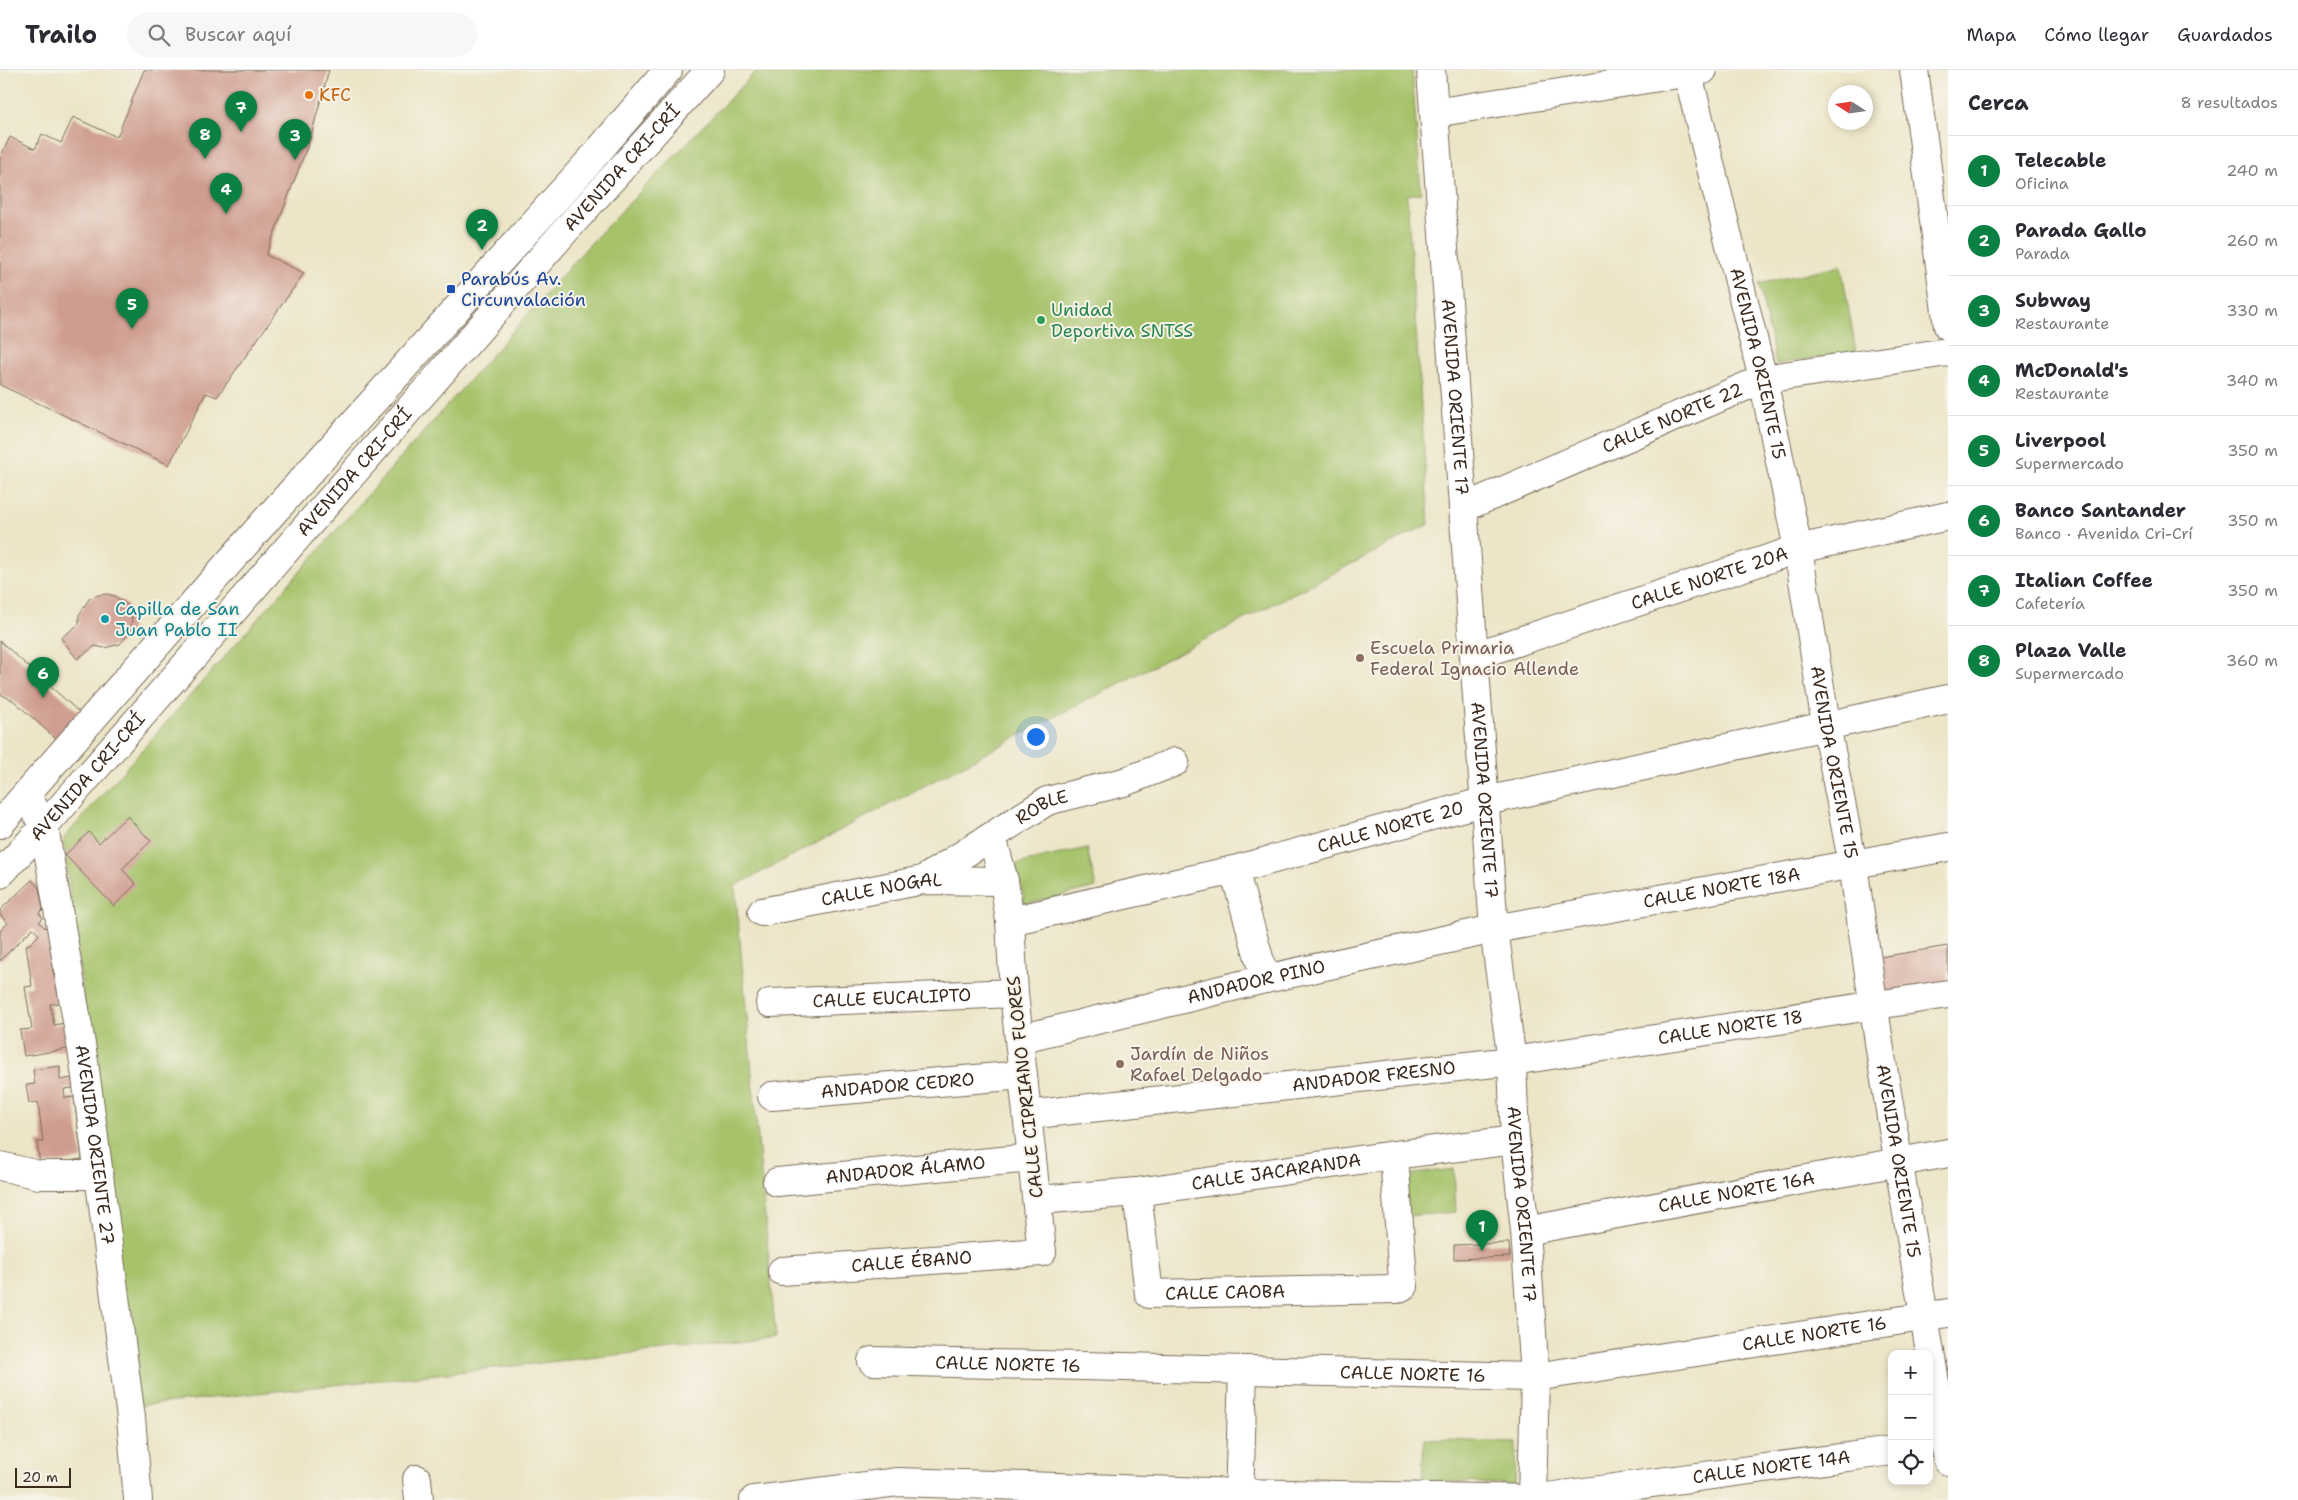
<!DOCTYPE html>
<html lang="es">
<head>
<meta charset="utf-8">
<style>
	:root { --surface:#fff; --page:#f7f7f7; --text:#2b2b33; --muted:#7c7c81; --line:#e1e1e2; --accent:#0b8043 }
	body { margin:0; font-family:"Shantell Sans",sans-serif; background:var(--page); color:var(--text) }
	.controls { position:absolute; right:15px; bottom:15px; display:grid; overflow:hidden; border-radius:10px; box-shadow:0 2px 8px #0003 }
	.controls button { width:45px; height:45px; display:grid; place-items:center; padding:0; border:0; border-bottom:1px solid var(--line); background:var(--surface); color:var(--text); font:25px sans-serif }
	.compass { position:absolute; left:1828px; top:15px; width:45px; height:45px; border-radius:50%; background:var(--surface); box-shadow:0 2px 8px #0003; rotate:282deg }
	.scale { position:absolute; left:15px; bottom:12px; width:56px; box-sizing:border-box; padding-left:5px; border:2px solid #3b2a1e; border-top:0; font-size:14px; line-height:18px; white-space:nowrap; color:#3b2a1e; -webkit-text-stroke:4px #f7f3e8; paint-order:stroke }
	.you { position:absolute; left:1035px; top:666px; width:18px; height:18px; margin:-12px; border:4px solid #fff; border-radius:50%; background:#1a73e8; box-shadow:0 0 0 8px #1a73e833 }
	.badge { display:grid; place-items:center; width:32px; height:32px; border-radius:50%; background:var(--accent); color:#fff; font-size:16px; font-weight:700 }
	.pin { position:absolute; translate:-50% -41px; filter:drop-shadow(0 1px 2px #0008) }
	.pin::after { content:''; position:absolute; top:26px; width:18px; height:15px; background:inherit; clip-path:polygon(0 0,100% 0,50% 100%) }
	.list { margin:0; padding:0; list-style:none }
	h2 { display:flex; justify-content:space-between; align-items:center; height:65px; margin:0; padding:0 20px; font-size:21px }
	h2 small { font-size:16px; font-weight:400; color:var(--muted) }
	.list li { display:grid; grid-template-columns:32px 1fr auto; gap:15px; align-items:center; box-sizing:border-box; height:70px; padding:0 20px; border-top:1px solid var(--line) }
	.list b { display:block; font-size:19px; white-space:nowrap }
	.list p { margin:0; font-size:16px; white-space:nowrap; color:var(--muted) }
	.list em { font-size:16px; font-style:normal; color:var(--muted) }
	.icon { flex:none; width:28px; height:28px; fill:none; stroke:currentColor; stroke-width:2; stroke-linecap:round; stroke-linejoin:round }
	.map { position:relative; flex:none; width:1948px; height:1430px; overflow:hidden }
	header { display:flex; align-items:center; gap:30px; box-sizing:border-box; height:70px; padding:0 25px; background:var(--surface); border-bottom:1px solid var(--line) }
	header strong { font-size:24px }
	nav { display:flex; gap:28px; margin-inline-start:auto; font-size:18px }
	.search { width:350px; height:45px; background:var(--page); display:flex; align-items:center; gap:12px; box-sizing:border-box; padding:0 18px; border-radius:28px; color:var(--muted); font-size:19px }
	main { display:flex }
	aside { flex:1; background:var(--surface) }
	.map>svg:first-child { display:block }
	.green { fill:#a6c36a; stroke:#707644 }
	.building { fill:#cf9d90 }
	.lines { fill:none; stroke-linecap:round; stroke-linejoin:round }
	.minor-casing { stroke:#796b59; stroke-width:30 }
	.major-casing { stroke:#796b59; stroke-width:30 }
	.minor { stroke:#fff; stroke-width:28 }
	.major { stroke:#fff; stroke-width:28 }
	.food-dot { fill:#e8710a; stroke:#f7f3e8; stroke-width:2 }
	.transit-dot { fill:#1a4fb4; stroke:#f7f3e8; stroke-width:2 }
	.leisure-dot { fill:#2e9e5b; stroke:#f7f3e8; stroke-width:2 }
	.culture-dot { fill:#0f9aa8; stroke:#f7f3e8; stroke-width:2 }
	.education-dot { fill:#8d6e63; stroke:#f7f3e8; stroke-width:2 }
	.labels { text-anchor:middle; stroke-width:4; stroke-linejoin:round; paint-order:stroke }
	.food-label { font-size:18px; fill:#c56008; stroke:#f7f3e8; text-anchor:start }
	.street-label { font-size:18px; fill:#3b2a1e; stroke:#f7f3e8 }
	.transit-label { font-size:18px; fill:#164399; stroke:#f7f3e8; text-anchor:start }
	.leisure-label { font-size:18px; fill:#27864d; stroke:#f7f3e8; text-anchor:start }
	.culture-label { font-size:18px; fill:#0d838f; stroke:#f7f3e8; text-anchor:start }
	.education-label { font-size:18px; fill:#785e54; stroke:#f7f3e8; text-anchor:start }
</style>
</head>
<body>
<header>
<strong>Trailo</strong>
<div class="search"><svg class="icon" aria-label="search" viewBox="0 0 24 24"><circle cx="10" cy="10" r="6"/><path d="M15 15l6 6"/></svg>Buscar aquí</div>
<nav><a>Mapa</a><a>Cómo llegar</a><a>Guardados</a></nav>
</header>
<main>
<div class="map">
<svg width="1948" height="1430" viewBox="0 0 1948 1430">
	<rect width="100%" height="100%" fill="#f7f3e8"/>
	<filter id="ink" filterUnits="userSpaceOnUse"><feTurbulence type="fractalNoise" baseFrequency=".02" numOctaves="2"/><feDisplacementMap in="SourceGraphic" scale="10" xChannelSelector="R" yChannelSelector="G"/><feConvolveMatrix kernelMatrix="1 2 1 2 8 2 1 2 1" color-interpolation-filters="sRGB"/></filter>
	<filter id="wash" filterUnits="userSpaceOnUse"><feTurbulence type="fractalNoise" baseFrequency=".0096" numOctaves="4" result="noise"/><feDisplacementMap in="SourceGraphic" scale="20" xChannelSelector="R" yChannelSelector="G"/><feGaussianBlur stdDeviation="1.12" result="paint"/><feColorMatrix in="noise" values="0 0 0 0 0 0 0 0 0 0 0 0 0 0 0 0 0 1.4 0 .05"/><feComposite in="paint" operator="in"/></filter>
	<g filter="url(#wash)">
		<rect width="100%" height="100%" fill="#ece5c7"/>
		<g class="green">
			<polygon points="757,0 1412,0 1421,123 1407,125 1429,454 1060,644 735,816 776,1268 136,1336 63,769 590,174"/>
			<polygon points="1841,195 1856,282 1776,294 1759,214"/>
			<polygon points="1087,778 1096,817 1025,834 1016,794"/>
			<polygon points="1454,1099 1456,1142 1407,1146 1406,1105"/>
			<polygon points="1424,1369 1516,1373 1515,1414 1422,1411"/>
		</g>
		<g id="blocks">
			<g class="building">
				<polygon points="144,0 329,0 310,69 266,185 304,203 217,327 206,323 169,395 0,315 0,88 10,67 35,79 42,64 61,73 73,47 117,67"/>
				<polygon points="107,524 115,526 128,536 132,544 131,561 120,574 104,578 95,576 77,589 61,568 79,554 79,545 89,529 98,525"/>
				<polygon points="0,571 80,643 56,669 14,631 0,624"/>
				<polygon points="127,746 151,771 122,799 136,814 114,836 65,785 89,762 99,773"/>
				<polygon points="32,810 39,818 43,839 39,843 43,848 39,852 45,858 53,850 60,891 51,892 60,933 50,934 54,955 64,953 68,979 24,986 20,960 32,959 25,917 32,916 26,875 30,874 39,865 33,858 0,891 0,861 8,853 0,845 0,840"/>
				<polygon points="1948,876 1948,914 1886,925 1880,887"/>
				<polygon points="60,996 60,1010 72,1008 73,1018 64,1019 65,1028 74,1027 82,1089 40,1095 37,1072 43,1072 38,1032 29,1033 26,1015 35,1014 33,1000"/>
				<polygon points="1509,1173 1510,1187 1454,1189 1454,1175"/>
			</g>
		</g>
	</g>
	<g filter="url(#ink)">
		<use href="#blocks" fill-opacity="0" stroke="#796b59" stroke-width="1"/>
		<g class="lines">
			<defs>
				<g id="minor">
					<path id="s1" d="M1431,0l63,859 18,132 3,79 10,91 10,146 -3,123"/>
					<path id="s2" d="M1687,0l76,309 35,170 28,176 27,140 28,191 67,405"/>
					<polyline points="1914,0 1948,256"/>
					<polyline points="1434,43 1703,0"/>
					<path id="s3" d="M1463,438l300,-129 185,-27"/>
					<path id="s4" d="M1474,586l324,-107 150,-33"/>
					<path id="s5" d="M27,725l17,32 40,235 47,356 7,82"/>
					<polyline points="1234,800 1265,909"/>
					<path id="s6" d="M923,810l124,-79 77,-19 51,-20"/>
					<path id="s7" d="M762,842l161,-32 81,1"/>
					<path id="s8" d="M1010,851l224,-51 252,-69 462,-102"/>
					<path id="s9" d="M770,933l244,-10"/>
					<path id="s10" d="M1019,969l246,-60 229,-50 454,-82"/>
					<path id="s11" d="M772,1026l251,-21"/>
					<path id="s12" d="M1027,1045l485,-54 436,-67"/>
					<polyline points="0,1096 39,1105 98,1105"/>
					<path id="s13" d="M777,1112l255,-24"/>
					<path id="s14" d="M1137,1122l12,102 248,-5 6,-3v-6l-9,-125"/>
					<path id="s15" d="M1038,1130l99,-8 257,-37 121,-15"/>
					<path id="s16" d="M1525,1161l423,-78"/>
					<path id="s17" d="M782,1201l260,-19 -28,-259 -4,-72 -6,-40 -12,-44"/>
					<path id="s18" d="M872,1291l663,16 413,-64"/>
					<polyline points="417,1409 419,1430"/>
					<path id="s19" d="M754,1430l144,-18 342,11 292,6 360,-48"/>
					<polyline points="1239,1430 1243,1300"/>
				</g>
				<g id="major">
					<polyline points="0,754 268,448 589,92 668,0"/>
					<path id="s20" d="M0,804l44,-47 521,-596 145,-161"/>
				</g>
			</defs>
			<use href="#minor" class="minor-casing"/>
			<use href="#major" class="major-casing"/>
			<use href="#minor" class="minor"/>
			<use href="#major" class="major"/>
		</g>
	</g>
	<circle class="food-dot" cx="309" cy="25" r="5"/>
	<rect class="transit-dot" x="446" y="214" width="10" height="10" rx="2.5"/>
	<circle class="leisure-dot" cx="1041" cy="250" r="5"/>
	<circle class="culture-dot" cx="105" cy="549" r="5"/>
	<g class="education-dot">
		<circle cx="1360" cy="588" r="5"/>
		<circle cx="1120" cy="994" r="5"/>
	</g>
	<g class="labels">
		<g class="food-label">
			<text x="319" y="31">KFC</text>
		</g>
		<g class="street-label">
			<text dy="6" stroke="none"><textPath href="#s20" startOffset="941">AVENIDA CRI-CRÍ</textPath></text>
			<text dy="6" stroke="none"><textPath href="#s2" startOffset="302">AVENIDA ORIENTE 15</textPath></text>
			<text dy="6" stroke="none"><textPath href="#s1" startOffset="328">AVENIDA ORIENTE 17</textPath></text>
			<text dy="6" stroke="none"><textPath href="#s3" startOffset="228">CALLE NORTE 22</textPath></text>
			<text dy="6" stroke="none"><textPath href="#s20" startOffset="536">AVENIDA CRI-CRÍ</textPath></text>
			<text dy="6" stroke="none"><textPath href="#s4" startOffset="248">CALLE NORTE 20A</textPath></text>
			<text dy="6" stroke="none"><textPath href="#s2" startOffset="708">AVENIDA ORIENTE 15</textPath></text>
			<text dy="6" stroke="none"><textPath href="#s20" startOffset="131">AVENIDA CRI-CRÍ</textPath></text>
			<text dy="6" stroke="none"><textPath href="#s1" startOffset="732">AVENIDA ORIENTE 17</textPath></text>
			<text dy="6" stroke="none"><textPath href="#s6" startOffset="140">ROBLE</textPath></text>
			<text dy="6" stroke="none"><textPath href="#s8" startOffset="392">CALLE NORTE 20</textPath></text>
			<text dy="6" stroke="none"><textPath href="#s10" startOffset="719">CALLE NORTE 18A</textPath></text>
			<text dy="6" stroke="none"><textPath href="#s7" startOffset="122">CALLE NOGAL</textPath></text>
			<text dy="6" stroke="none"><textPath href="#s10" startOffset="244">ANDADOR PINO</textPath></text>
			<text dy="6" stroke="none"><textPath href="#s9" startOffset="122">CALLE EUCALIPTO</textPath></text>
			<text dy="6" stroke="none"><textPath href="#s12" startOffset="709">CALLE NORTE 18</textPath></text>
			<text dy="6" stroke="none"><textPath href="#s12" startOffset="349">ANDADOR FRESNO</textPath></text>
			<text dy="6" stroke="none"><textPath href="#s11" startOffset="126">ANDADOR CEDRO</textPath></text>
			<text transform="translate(1025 1017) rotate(-96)" y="6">CALLE CIPRIANO FLORES</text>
			<text dy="6" stroke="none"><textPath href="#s5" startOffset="358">AVENIDA ORIENTE 27</textPath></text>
			<text dy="6" stroke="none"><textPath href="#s2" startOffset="1112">AVENIDA ORIENTE 15</textPath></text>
			<text dy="6" stroke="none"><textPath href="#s13" startOffset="129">ANDADOR ÁLAMO</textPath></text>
			<text dy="6" stroke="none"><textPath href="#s15" startOffset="240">CALLE JACARANDA</textPath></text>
			<text dy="6" stroke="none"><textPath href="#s16" startOffset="215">CALLE NORTE 16A</textPath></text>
			<text dy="6" stroke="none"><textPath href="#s1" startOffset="1138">AVENIDA ORIENTE 17</textPath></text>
			<text dy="6" stroke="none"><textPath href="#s17" startOffset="130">CALLE ÉBANO</textPath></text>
			<text dy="6" stroke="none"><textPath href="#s14" startOffset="179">CALLE CAOBA</textPath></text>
			<text dy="6" stroke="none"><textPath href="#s18" startOffset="946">CALLE NORTE 16</textPath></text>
			<text dy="6" stroke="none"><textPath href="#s18" startOffset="136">CALLE NORTE 16</textPath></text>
			<text dy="6" stroke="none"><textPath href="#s18" startOffset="541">CALLE NORTE 16</textPath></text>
			<text dy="6" stroke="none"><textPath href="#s19" startOffset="1021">CALLE NORTE 14A</textPath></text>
		</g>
		<g class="transit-label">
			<text x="461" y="215">Parabús Av.<tspan x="461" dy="21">Circunvalación</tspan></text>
		</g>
		<g class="leisure-label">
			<text x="1051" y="246">Unidad<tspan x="1051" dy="21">Deportiva SNTSS</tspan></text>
		</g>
		<g class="culture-label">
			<text x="115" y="545">Capilla de San<tspan x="115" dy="21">Juan Pablo II</tspan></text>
		</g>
		<g class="education-label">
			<text x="1370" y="584">Escuela Primaria<tspan x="1370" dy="21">Federal Ignacio Allende</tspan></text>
			<text x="1130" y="990">Jardín de Niños<tspan x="1130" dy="21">Rafael Delgado</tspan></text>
		</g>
	</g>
</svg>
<div class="controls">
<button>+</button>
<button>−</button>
<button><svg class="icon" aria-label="locate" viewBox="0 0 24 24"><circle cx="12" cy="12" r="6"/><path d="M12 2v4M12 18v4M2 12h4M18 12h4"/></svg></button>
</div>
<svg class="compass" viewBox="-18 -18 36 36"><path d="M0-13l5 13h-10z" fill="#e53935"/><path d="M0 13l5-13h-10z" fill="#7c7c81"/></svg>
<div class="scale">20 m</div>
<div class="you"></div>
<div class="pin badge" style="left:1482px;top:1181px">1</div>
<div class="pin badge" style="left:482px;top:180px">2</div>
<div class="pin badge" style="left:295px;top:90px">3</div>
<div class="pin badge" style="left:226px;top:144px">4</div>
<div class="pin badge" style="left:132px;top:259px">5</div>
<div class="pin badge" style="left:43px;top:628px">6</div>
<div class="pin badge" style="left:241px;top:62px">7</div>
<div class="pin badge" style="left:205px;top:89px">8</div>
</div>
<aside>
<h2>Cerca<small>8 resultados</small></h2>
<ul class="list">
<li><span class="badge">1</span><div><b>Telecable</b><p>Oficina</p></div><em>240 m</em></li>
<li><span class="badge">2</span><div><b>Parada Gallo</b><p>Parada</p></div><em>260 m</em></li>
<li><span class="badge">3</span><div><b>Subway</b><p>Restaurante</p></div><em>330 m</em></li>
<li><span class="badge">4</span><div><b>McDonald's</b><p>Restaurante</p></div><em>340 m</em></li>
<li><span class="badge">5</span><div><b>Liverpool</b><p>Supermercado</p></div><em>350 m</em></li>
<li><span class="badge">6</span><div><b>Banco Santander</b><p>Banco · Avenida Cri-Crí</p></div><em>350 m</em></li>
<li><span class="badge">7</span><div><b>Italian Coffee</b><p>Cafetería</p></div><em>350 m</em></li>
<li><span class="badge">8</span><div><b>Plaza Valle</b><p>Supermercado</p></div><em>360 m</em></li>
</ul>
</aside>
</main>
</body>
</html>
